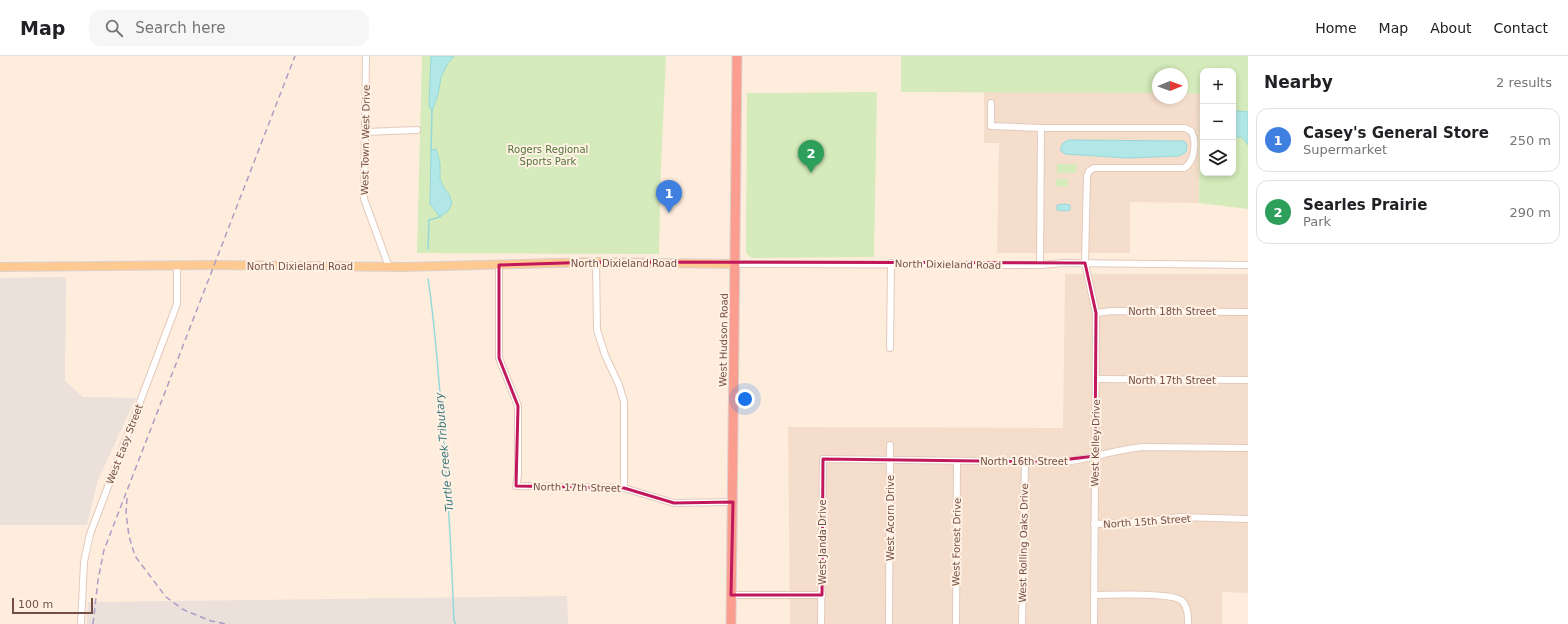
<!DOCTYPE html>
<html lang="en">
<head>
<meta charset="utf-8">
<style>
	:root { --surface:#fff; --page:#f6f6f6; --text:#202124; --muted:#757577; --line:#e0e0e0; --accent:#f04a39 }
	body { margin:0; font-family:"DejaVu Sans",sans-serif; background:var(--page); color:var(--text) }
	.controls { position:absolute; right:12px; top:12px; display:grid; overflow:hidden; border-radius:8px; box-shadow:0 2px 6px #0003 }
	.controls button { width:36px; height:36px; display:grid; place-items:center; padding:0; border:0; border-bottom:1px solid var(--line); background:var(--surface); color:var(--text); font:20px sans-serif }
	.compass { position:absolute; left:1152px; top:12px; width:36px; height:36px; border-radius:50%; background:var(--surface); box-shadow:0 2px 6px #0003; rotate:89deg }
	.scale { position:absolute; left:12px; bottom:10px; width:81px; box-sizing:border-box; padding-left:4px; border:2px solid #744f45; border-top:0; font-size:11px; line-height:14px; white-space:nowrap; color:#744f45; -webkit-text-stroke:3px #fff1e4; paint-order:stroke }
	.you { position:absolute; left:745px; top:343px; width:14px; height:14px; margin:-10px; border:3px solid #fff; border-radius:50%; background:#1a73e8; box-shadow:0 0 0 6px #1a73e833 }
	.badge { display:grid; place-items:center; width:26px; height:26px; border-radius:50%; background:var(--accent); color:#fff; font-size:13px; font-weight:700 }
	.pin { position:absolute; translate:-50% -33px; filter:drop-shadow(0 1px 2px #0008) }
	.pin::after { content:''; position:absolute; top:21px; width:14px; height:12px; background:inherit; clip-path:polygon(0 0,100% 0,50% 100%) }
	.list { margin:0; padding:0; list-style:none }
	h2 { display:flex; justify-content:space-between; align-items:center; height:52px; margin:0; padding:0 16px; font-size:17px }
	h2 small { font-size:13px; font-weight:400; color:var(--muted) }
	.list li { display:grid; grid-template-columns:26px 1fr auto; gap:12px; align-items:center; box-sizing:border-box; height:64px; margin:0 8px 8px; padding:0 8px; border:1px solid var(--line); border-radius:12px }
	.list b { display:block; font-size:15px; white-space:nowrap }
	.list p { margin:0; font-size:13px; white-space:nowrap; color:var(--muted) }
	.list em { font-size:13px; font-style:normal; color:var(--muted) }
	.icon { flex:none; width:22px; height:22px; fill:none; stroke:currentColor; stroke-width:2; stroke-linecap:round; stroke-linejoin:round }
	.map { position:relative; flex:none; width:1248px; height:568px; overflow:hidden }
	header { display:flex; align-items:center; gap:24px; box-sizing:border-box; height:56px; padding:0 20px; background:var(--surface); border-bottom:1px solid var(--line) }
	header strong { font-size:19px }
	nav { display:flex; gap:22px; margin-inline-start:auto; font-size:14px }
	.search { width:280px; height:36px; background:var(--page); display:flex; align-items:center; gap:10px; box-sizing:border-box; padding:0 14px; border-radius:12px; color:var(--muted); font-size:15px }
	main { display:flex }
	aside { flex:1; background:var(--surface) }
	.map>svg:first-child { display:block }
	.residential { fill:#f5ddcb }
	.industrial { fill:#ebe0da }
	.green { fill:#d5ebbb; fill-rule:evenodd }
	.water { fill:#b1e7e7; stroke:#97d8da }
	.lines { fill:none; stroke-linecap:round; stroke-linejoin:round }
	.stream { stroke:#97d8da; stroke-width:1.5 }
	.minor-casing { stroke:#e3c9bc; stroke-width:8 }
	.major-casing { stroke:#dbd1cf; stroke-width:10 }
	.highway-casing { stroke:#dbd1cf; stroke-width:11 }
	.minor { stroke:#fff; stroke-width:6 }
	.major { stroke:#ffc992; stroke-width:8 }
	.highway { stroke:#fc9e8f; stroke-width:9 }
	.rail { stroke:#ad9dc6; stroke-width:1.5; stroke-dasharray:6 4; stroke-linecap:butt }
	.marked { fill:none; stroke:#c2185b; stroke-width:3; stroke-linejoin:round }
	.labels { text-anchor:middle; stroke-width:4; stroke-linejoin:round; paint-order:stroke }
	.street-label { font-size:10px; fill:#744f45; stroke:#fff1e4 }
	.park-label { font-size:10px; fill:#52753a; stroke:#fff1e4 }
	.water-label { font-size:11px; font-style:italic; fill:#38787c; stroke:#fff1e4 }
</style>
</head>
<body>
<header>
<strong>Map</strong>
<div class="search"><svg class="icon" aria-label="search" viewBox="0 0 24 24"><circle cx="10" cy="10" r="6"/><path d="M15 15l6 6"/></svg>Search here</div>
<nav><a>Home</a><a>Map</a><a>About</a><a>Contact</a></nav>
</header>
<main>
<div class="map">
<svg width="1248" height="568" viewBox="0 0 1248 568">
	<rect width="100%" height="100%" fill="#feeddd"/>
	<g class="residential">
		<polygon points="984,36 1158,37 1158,42 1182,42 1182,37 1200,37 1199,147 1130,146 1130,197 997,197 999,87 984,87"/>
		<polygon points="1065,218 1248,218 1248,537 1222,536 1222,568 790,568 788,371 1063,372"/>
	</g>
	<g class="industrial">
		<polygon points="66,221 65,325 83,341 136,342 98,424 87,469 0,469 0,222"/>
		<polygon points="567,540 568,568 87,568 88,546"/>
	</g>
	<g class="green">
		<polygon points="422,0 666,0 661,110 659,198 417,197"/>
		<path d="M901,0h347v153l-49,-6 1,-109 -18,-1v-19h-24v19l-257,-1zM1203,15h30v102h-30z"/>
		<polygon points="877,36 874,201 751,202 746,197 747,37"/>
		<polygon points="1057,108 1077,108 1076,117 1057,117"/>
		<polygon points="1056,123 1068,123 1068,131 1056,130"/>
	</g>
	<g class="water">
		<polygon points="431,0 454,0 448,7 441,21 438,39 432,55 429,50"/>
		<polygon points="1238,55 1248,56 1248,89 1242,81 1233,81 1233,56"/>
		<polygon points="1069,84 1184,85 1187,89 1186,96 1179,100 1128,102 1065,98 1060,94 1063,87"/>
		<polygon points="436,93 440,107 440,123 444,132 449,138 452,147 448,155 440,161 430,148 431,94"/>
		<polygon points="1065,148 1070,149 1070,154 1065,155 1057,154 1057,149"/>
	</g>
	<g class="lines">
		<g class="stream">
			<polyline points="431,96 432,53"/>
			<polyline points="428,193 429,164 440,161 440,159"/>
			<path d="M428,223c6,38 9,77 12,115 7,76 11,151 14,227l2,3"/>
		</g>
		<defs>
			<g id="minor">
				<polyline points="366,0 364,143 389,211"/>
				<path d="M991,47v23l50,2h144l6,3c6,10 4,31 -7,37h-90l-5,3 -2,5 -2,87 11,50 -2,311"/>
				<polyline points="365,76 417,74"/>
				<polyline points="596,206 597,274 605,299 619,329 624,346 624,432"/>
				<polyline points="735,208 1040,209 1064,207 1248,209"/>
				<polyline points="499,209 499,302 518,350 518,420 516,430 624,432 674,447 733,446"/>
				<polyline points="1040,209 1041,72"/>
				<polyline points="1096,257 1112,255 1248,256"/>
				<polyline points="890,292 891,207"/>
				<polyline points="1096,323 1248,324"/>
				<polyline points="1094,468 1127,467 1180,461 1248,463"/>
				<polyline points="731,539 822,539"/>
				<path d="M1094,539c16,0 79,-3 88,6 6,6 6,15 6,23"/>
				<polyline points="81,568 84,506 90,478 177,248 177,210"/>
				<path d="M821,568l2,-165 241,3c27,-3 53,-13 80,-15l104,1"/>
				<polyline points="889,568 890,389"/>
				<polyline points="956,568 957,405"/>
				<polyline points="1022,568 1025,406"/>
			</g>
			<polyline id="major" points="0,211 214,209 403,211 596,206 735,208"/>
			<polyline id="highway" points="731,568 737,0"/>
		</defs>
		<use href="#minor" class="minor-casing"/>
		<use href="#major" class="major-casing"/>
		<use href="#highway" class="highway-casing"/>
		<use href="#minor" class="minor"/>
		<use href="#major" class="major"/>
		<use href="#highway" class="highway"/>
		<g class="rail">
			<polyline points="127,442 126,457 129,480 135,500 166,541 184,554 211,565 226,568"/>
			<polyline points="93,568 98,524 104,494 295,0"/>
		</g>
	</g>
	<path class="marked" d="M596,206l489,1 11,50 -1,143 -49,6 -223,-3 -1,136h-91l2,-93 -59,1 -50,-15 -108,-2 2,-80 -19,-48v-93z"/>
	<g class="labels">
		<g class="street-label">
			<text transform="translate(365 84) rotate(-89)" y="4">West Town West Drive</text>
			<text x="624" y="211">North Dixieland Road</text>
			<text transform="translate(948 208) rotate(1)" y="4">North Dixieland Road</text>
			<text x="300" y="214">North Dixieland Road</text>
			<text x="1172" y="259">North 18th Street</text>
			<text transform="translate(723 284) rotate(-89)" y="4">West Hudson Road</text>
			<text x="1172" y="328">North 17th Street</text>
			<text transform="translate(1095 387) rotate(-89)" y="4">West Kelley Drive</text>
			<text transform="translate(124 388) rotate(-69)" y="4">West Easy Street</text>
			<text x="1024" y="409">North 16th Street</text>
			<text transform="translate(577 431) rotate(1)" y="4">North 17th Street</text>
			<text transform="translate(890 462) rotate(-90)" y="4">West Acorn Drive</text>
			<text transform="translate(1147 465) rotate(-4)" y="4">North 15th Street</text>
			<text transform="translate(822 486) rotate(-90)" y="4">West Janda Drive</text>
			<text transform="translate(956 486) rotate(-89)" y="4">West Forest Drive</text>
			<text transform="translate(1023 487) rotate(-89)" y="4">West Rolling Oaks Drive</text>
		</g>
		<g class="park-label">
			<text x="548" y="97">Rogers Regional<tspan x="548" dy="12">Sports Park</tspan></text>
		</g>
		<g class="water-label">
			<text transform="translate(444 396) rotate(-95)" y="4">Turtle Creek Tributary</text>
		</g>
	</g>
</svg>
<div class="controls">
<button>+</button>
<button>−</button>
<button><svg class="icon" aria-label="layers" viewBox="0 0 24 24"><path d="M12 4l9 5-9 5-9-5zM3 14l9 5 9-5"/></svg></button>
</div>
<svg class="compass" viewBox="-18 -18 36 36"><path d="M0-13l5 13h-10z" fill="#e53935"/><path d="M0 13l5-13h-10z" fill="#757577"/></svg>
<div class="scale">100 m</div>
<div class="you"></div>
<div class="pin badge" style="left:669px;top:157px;background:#3f7fe0">1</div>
<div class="pin badge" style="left:811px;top:117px;background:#2e9e5b">2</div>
</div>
<aside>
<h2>Nearby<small>2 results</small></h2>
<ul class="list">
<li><span class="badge" style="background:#3f7fe0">1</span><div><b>Casey's General Store</b><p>Supermarket</p></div><em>250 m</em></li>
<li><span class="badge" style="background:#2e9e5b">2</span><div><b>Searles Prairie</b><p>Park</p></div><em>290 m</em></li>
</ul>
</aside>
</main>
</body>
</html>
